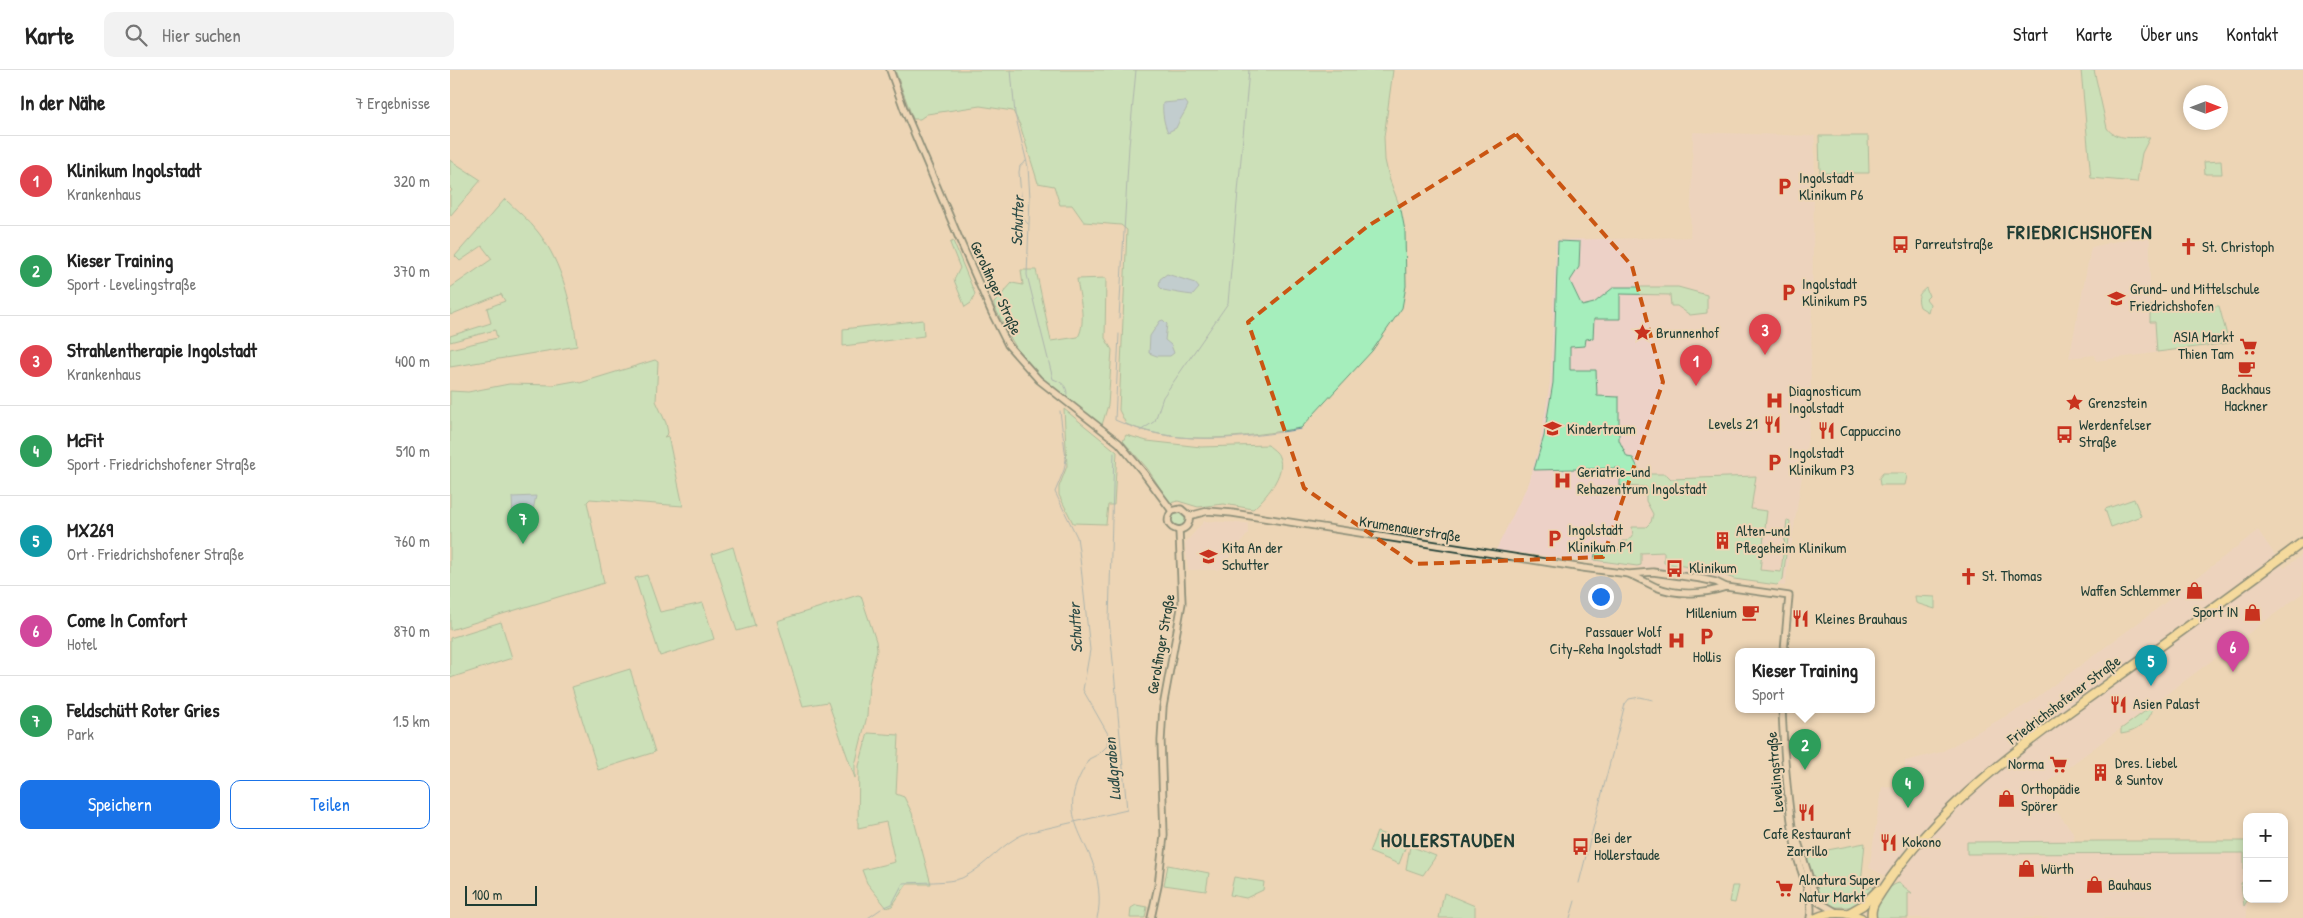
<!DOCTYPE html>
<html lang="de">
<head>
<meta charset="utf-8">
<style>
	:root { --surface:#fff; --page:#f2f2f2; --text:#222; --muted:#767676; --line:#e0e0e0; --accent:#1a73e8 }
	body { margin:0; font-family:"Patrick Hand",sans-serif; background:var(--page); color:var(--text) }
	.controls { position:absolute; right:15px; bottom:15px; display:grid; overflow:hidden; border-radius:10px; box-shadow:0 2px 8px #0003 }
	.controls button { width:45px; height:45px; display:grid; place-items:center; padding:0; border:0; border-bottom:1px solid var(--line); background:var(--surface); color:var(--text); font:25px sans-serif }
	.compass { position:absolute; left:1733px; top:15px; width:45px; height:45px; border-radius:50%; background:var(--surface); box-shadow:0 2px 8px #0003; rotate:90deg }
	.scale { position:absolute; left:15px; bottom:12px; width:72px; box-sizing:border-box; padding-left:5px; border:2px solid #1f3d34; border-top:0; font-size:14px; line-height:18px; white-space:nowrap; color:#1f3d34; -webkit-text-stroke:4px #edd5b5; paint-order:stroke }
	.you { position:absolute; left:1150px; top:526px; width:18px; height:18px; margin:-12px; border:4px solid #fff; border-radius:50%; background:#1a73e8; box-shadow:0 0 0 8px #1a73e833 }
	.badge { display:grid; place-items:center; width:32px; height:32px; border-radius:50%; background:var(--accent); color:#fff; font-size:16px; font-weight:700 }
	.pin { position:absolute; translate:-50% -41px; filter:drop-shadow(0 1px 2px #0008) }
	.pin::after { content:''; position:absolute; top:26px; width:18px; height:15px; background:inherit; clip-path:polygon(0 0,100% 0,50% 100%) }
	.popup { position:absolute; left:1285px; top:578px; width:140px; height:65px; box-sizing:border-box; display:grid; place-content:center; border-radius:10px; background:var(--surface); filter:drop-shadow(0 1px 4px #0005); font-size:16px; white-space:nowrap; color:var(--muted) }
	.popup b { font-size:19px; color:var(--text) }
	.popup::after { content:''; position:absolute; left:50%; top:100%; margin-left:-10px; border:10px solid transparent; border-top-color:var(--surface) }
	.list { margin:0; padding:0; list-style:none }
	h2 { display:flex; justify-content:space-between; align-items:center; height:65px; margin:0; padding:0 20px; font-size:21px }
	h2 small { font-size:16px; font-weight:400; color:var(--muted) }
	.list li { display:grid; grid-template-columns:32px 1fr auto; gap:15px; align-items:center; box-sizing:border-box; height:90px; padding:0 20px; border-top:1px solid var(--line) }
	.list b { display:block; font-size:19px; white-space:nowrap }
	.list p { margin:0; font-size:16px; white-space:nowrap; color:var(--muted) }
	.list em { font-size:16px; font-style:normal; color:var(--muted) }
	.actions { display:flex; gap:10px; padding:15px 20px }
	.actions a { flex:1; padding:11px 0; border:1px solid var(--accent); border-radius:10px; text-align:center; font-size:18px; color:var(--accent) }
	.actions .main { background:var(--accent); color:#fff }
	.icon { flex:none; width:28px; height:28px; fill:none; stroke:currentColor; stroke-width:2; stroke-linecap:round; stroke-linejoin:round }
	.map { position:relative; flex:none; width:1853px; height:848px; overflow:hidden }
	header { display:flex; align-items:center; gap:30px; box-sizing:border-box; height:70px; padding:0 25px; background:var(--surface); border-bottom:1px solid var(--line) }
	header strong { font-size:24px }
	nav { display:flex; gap:28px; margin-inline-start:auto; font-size:18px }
	.search { width:350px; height:45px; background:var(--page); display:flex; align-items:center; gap:12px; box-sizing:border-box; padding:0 18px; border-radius:10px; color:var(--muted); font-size:19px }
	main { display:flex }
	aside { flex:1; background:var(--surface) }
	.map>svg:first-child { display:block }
	.built { fill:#edd1c7 }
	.green { fill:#a5eebc; stroke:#629678 }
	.water { fill:#8fc3ed; stroke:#628da3 }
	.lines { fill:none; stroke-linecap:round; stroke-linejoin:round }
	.stream { stroke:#628da3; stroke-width:1 }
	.minor-casing { stroke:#1f3d34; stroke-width:9 }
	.major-casing { stroke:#1f3d34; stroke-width:11 }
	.minor { stroke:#edd5b5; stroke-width:5.5 }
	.major { stroke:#fedf80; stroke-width:8 }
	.marked { fill:none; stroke:#ca5512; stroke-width:4; stroke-dasharray:10 6; stroke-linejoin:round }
	.labels { text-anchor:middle; stroke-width:4; stroke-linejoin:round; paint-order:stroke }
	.poi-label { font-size:15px; fill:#1f3d34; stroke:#edd5b5; text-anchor:start }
	.street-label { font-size:15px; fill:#1f3d34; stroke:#edd5b5 }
	.water-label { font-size:16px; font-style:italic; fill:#2a4a46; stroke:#edd5b5 }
	.district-label { font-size:20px; font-weight:bold; letter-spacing:1px; fill:#1f3d34; stroke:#edd5b5 }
</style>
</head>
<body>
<header>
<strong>Karte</strong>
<div class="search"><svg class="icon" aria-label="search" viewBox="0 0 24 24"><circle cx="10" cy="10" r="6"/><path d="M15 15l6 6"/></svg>Hier suchen</div>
<nav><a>Start</a><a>Karte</a><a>Über uns</a><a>Kontakt</a></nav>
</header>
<main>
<aside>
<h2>In der Nähe<small>7 Ergebnisse</small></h2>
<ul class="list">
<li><span class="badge" style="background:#e0444e">1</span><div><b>Klinikum Ingolstadt</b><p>Krankenhaus</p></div><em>320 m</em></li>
<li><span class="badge" style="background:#2e9e5b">2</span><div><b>Kieser Training</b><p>Sport · Levelingstraße</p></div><em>370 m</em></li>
<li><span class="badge" style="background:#e0444e">3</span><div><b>Strahlentherapie Ingolstadt</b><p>Krankenhaus</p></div><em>400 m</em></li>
<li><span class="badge" style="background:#2e9e5b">4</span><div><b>McFit</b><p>Sport · Friedrichshofener Straße</p></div><em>510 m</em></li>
<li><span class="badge" style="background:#0f9aa8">5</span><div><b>MX269</b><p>Ort · Friedrichshofener Straße</p></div><em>760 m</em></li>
<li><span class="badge" style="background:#d1479c">6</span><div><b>Come In Comfort</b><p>Hotel</p></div><em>870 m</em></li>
<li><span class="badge" style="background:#2e9e5b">7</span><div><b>Feldschütt Roter Gries</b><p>Park</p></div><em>1.5 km</em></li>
</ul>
<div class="actions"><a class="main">Speichern</a><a>Teilen</a></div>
</aside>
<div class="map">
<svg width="1853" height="848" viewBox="0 0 1853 848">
	<rect width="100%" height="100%" fill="#edd5b5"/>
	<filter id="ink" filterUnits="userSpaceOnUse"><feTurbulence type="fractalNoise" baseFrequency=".02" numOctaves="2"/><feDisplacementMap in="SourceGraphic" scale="10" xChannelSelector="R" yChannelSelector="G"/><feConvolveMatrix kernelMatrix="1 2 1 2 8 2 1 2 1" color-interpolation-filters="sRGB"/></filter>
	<g filter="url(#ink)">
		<g class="built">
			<polygon points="1243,62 1365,66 1360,355 1335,516 1046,480 1079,412 1090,373 1100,313 1106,170 1240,167"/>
			<polygon points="1700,163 1700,236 1769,236 1779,273 1646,291 1645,285 1619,288 1641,177"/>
			<polygon points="754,451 798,453 798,464 769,500 738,500 735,473"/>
			<polygon points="1808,460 1834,498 1853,484 1853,523 1589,719 1623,762 1626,783 1796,780 1797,848 1458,848 1458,823 1450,813 1419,798 1432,717 1455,718 1455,691 1491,682 1579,633 1704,541"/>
		</g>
		<g class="green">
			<path d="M445,0h498l-9,67 1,23 4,18 12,32 4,21 1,55 -4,22 -30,43 -71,77c-55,9 -123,19 -175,-4l-7,-14 8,-180 -6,-5 -37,-3 -12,-17h-12l-6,-19 -16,-3 -18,-58 -7,-14 -33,-5 -53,8 -7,5h-7z"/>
			<path d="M1631,0h13l13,58c8,13 29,9 43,9l-8,16 -5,29 -46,-4z"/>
			<polygon points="1369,66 1418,66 1419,103 1370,103"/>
			<polygon points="0,90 31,110 0,146 0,123 2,120 0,118"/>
			<polygon points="1771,91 1772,104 1755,104 1754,92"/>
			<path d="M55,129c11,11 24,21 33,33 25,32 34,75 39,114l-127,21v-18l47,-11 -2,-8 -45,12v-6l41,-13 -4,-15 18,-7 -4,-7 -51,21v-27l42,-29 -10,-13 -22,15 -5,-5z"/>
			<polygon points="503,171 525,224 521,233 515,237 504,210 510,198 500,173"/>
			<path d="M1108,171l22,1 -1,25 -9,14 12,25 12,-3 20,-16h64l29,8v18l-17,2 -13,-9h-6l-1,-11 -50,-1v25h-26l-1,19 -7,1 -1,7 -15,1v23h26l1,26 22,1v43l8,17 6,1 8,16h25l5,5 85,-3 -5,33 16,2 -7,59 21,2 6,-52 3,1 -7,58 -6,6 -43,-6 -20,-8 -50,-8v-11l-23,1v12l-4,1 -43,-6 1,-6c8,-6 20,0 28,-7v-6h4l6,-5 -1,-9h14l5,-5 2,-8 -7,-13v-14l-26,-1v-18l-86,2 10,-34 9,-53z"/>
			<path d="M571,200h15l15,71 27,-4c9,-15 1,-42 -1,-58l29,-1 -1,60 7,12 -4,55 -6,20c-26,-21 -56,-39 -77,-65 -13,-16 -21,-36 -31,-54v-3l18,-20 11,2z"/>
			<path d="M1476,218l3,8 -3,3 4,5 -2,8 -8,-5c-3,-9 -2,-13 6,-19z"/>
			<polygon points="1700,236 1769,236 1779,273 1707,282 1705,252 1700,252"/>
			<polygon points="473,250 474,266 393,276 393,259"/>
			<polygon points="205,290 208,292 206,331 216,353 218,363 214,367 218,366 233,436 140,429 137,432 154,513 0,560 0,321 18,322 59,314 103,315 125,311 130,313"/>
			<polygon points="614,339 667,382 664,435 658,435 656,454 623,453 609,425 609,417 617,396"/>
			<path d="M676,365l21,6 54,6 67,-2c4,4 10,7 11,12 8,17 -15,42 -26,52l-29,-5 -26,3 -20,-6 -8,2 -23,-35 -24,-27z"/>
			<polygon points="1433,403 1454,403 1457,406 1455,415 1430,415 1429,408"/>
			<polygon points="1684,429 1691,446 1661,457 1655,439"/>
			<circle cx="728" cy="450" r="8"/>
			<polygon points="283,477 305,556 287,561 262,484"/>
			<polygon points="197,505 210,542 253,533 264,569 210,586 185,508"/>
			<polygon points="408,525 411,526 426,571 427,580 419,614 417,646 405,695 405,708 378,632 353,636 327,551"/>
			<polygon points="1465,526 1485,527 1485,539 1466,533"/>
			<polygon points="51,552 62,588 0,608 0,568"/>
			<polygon points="180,599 205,682 148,700 122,617"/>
			<path d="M1701,637l2,1c-4,14 -16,24 -32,26v-5z"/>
			<polygon points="418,663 449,665 446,724 454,727 462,743 481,814 457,814 442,836 437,838 417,813 412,800 445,792 436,752 408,758 409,696"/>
			<polygon points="927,762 957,773 949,794 919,782"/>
			<polygon points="1654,771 1797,771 1798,829 1794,836 1791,813 1794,812 1794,783 1517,784 1517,772"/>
			<polygon points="1415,773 1411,813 1418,819 1421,816 1424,820 1406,837 1382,837 1370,832 1354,787 1356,784"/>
			<polygon points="960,776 986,786 973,805 956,799"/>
			<polygon points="718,795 759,803 756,821 714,815"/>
			<polygon points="784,807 814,812 813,820 796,828 780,825"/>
			<path d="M1449,813l13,10h-4v25h-33c-1,-13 11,-32 24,-35z"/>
			<polygon points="1282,816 1289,816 1285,833 1279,832"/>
			<polygon points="994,823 1025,836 1025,848 989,848"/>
			<polygon points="686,835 697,837 695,848 680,848 681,838"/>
		</g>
		<g class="water">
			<path d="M735,31l3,4c-3,8 -9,15 -12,23l-8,4c-4,-7 -6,-20 -5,-29z"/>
			<path d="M717,204l28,9 4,5 -6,7c-10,-1 -20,-3 -30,-5l-4,-4 1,-7z"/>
			<polygon points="713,250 717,254 715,270 721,275 724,283 720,286 707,286 699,283 700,266 710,251"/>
			<polygon points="86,426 83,440 63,446 62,427"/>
		</g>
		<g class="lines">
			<g class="stream">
				<path d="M561,0l4,44 13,53 2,31 -3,77 26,104c8,3 14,6 14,15"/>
				<polyline points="576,91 570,96 569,102 573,148 578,154"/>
				<polyline points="669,248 679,76 686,0"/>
				<path d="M669,264l-4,86c59,27 125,19 186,9"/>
				<path d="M610,341l6,48 -2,11 -9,22 22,45 3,21 10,92 -7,40 25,44 -1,12 -8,8 -10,5c-6,11 -15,26 -16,39 -3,23 11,42 19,63 6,17 10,39 5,57"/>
				<polyline points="690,361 705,351 713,327 778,233 799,0"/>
				<polyline points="1129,813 1175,634 1179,629 1190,627 1203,630"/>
				<path d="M435,837l7,-3 11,-21c15,-1 47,0 59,-5 24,-11 39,-35 64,-45l101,-23 -18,-191 5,-166"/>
				<polyline points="418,848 431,839"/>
				<polyline points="1120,848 1125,831"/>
			</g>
			<defs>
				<g id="minor">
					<polyline points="440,0 454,39 508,166 541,241 558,275 589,310 669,373 693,402 722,441"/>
					<path d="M722,441l9,-2 8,7c1,7 -2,13 -10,14"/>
					<path d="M722,441c-7,9 -4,17 7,19"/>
					<polyline points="739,446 758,441 782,443 1133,498 1179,504 1203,502 1252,509 1266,512 1276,517 1339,526 1334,581"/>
					<path d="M1181,505c8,3 16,8 25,12 22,9 48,7 70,0"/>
					<path d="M1332,639c2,47 5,95 14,142 3,21 19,46 14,67"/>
					<polyline points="1347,769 1367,831 1386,842"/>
					<polyline points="701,848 708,816 714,765 711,671 713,637 732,533 729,460"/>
				</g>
				<g id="major">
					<polyline points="1399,843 1413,835 1428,820"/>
					<path d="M1366,848c15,-7 29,-7 45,0"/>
					<path d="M1422,848c-2,-12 4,-17 10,-27 58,-90 152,-154 237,-215 62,-44 123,-89 184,-134"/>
				</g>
			</defs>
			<use href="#minor" class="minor-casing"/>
			<use href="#major" class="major-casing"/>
			<use href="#minor" class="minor"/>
			<use href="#major" class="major"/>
		</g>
	</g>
	<path d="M0 0H1853V848H0ZM1066,64l116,132 31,116 -60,175 -189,7 -110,-76 -56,-166 120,-96z" fill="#edd5b5" fill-opacity=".55" fill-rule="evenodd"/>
	<path class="marked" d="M1066,64l116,132 31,116 -60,175 -189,7 -110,-76 -56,-166 120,-96z"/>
	<defs>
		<symbol id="parking-bare" viewBox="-9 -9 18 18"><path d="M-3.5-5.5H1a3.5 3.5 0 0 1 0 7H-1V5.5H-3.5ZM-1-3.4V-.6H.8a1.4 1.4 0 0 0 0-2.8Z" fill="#c8321e" stroke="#edd5b5" stroke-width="2.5" paint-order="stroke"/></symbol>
		<symbol id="bus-bare" viewBox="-9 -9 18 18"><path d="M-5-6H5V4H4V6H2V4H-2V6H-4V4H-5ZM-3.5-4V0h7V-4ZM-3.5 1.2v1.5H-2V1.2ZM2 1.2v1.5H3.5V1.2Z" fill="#c8321e" stroke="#edd5b5" stroke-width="2.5" paint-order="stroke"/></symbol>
		<symbol id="church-bare" viewBox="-9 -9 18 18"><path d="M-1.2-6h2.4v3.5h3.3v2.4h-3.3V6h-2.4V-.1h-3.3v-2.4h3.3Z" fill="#c8321e" stroke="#edd5b5" stroke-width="2.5" paint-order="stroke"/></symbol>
		<symbol id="school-bare" viewBox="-9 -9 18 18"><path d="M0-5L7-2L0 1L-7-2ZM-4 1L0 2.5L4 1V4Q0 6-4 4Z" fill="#c8321e" stroke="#edd5b5" stroke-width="2.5" paint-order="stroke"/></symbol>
		<symbol id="sight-bare" viewBox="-9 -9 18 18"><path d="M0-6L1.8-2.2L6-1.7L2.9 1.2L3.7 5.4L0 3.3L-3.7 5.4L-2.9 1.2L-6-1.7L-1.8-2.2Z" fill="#c8321e" stroke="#edd5b5" stroke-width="2.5" paint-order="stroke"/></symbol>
		<symbol id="supermarket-bare" viewBox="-9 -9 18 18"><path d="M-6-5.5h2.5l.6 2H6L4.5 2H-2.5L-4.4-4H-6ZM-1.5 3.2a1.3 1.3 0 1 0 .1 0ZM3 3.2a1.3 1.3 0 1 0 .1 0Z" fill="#c8321e" stroke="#edd5b5" stroke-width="2.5" paint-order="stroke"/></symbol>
		<symbol id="cafe-bare" viewBox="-9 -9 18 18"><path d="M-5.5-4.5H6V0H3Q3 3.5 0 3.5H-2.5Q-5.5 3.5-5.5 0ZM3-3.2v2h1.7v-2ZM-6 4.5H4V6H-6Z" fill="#c8321e" stroke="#edd5b5" stroke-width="2.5" paint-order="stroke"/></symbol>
		<symbol id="hospital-bare" viewBox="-9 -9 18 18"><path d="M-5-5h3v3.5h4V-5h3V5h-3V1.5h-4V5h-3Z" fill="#c8321e" stroke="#edd5b5" stroke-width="2.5" paint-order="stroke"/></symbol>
		<symbol id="restaurant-bare" viewBox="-9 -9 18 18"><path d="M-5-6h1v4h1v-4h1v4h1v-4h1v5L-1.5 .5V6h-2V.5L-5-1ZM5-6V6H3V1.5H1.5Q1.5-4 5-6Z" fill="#c8321e" stroke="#edd5b5" stroke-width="2.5" paint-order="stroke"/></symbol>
		<symbol id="building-bare" viewBox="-9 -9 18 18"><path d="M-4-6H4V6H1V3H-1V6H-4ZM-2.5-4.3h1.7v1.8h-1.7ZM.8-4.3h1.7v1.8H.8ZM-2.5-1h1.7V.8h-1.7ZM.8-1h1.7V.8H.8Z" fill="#c8321e" stroke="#edd5b5" stroke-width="2.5" paint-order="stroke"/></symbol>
		<symbol id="shop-bare" viewBox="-9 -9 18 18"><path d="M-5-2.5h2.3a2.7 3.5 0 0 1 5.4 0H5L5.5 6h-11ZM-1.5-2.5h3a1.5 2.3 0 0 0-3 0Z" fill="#c8321e" stroke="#edd5b5" stroke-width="2.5" paint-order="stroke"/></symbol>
	</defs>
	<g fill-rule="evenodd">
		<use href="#parking-bare" x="1322" y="104" width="25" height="25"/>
		<use href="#bus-bare" x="1438" y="162" width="25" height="25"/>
		<use href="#church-bare" x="1726" y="164" width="25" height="25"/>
		<use href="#parking-bare" x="1326" y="210" width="25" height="25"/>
		<use href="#school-bare" x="1654" y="216" width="25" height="25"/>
		<use href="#sight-bare" x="1180" y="250" width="25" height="25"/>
		<use href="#supermarket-bare" x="1786" y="264" width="25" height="25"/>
		<use href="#cafe-bare" x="1784" y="286" width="25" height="25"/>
		<use href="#hospital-bare" x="1312" y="318" width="25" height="25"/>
		<use href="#sight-bare" x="1612" y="320" width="25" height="25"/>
		<use href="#restaurant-bare" x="1310" y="342" width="25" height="25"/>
		<use href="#school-bare" x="1090" y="346" width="25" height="25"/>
		<use href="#restaurant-bare" x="1364" y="348" width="25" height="25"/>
		<use href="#bus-bare" x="1602" y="352" width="25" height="25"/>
		<use href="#parking-bare" x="1312" y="380" width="25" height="25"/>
		<use href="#hospital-bare" x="1100" y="398" width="25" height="25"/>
		<use href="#parking-bare" x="1092" y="456" width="25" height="25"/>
		<use href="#building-bare" x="1260" y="458" width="25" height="25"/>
		<use href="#school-bare" x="746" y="474" width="25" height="25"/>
		<use href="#bus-bare" x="1212" y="486" width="25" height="25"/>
		<use href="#church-bare" x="1506" y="494" width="25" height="25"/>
		<use href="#shop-bare" x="1732" y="508" width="25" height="25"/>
		<use href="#shop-bare" x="1790" y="530" width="25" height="25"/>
		<use href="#cafe-bare" x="1288" y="530" width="25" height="25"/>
		<use href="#restaurant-bare" x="1338" y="536" width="25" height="25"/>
		<use href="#parking-bare" x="1244" y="554" width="25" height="25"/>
		<use href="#hospital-bare" x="1214" y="558" width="25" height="25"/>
		<use href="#restaurant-bare" x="1656" y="622" width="25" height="25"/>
		<use href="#supermarket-bare" x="1596" y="682" width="25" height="25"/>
		<use href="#building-bare" x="1638" y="690" width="25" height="25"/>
		<use href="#shop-bare" x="1544" y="716" width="25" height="25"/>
		<use href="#restaurant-bare" x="1344" y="730" width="25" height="25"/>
		<use href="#restaurant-bare" x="1426" y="760" width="25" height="25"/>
		<use href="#bus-bare" x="1118" y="764" width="25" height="25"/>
		<use href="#shop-bare" x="1564" y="786" width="25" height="25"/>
		<use href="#shop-bare" x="1632" y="802" width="25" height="25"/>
		<use href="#supermarket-bare" x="1322" y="806" width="25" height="25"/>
	</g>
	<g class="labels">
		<g class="poi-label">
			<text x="1349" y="113">Ingolstadt<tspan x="1349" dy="17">Klinikum P6</tspan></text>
			<text x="1465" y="179">Parreutstraße</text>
			<text x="1752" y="182">St. Christoph</text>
			<text x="1352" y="219">Ingolstadt<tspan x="1352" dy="17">Klinikum P5</tspan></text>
			<text x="1680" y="224">Grund- und Mittelschule<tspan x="1680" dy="17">Friedrichshofen</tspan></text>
			<text x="1206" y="268">Brunnenhof</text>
			<text x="1784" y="272" text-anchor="end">ASIA Markt<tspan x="1784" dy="17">Thien Tam</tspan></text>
			<text x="1796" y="324" text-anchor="middle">Backhaus<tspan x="1796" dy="17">Hackner</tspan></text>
			<text x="1339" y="326">Diagnosticum<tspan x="1339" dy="17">Ingolstadt</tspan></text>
			<text x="1638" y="338">Grenzstein</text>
			<text x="1308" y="359" text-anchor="end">Levels 21</text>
			<text x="1629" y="360">Werdenfelser<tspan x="1629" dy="17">Straße</tspan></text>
			<text x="1117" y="364">Kindertraum</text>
			<text x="1390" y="366">Cappuccino</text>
			<text x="1339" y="388">Ingolstadt<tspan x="1339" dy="17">Klinikum P3</tspan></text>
			<text x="1127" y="407">Geriatrie-und<tspan x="1127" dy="17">Rehazentrum Ingolstadt</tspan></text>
			<text x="1118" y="465">Ingolstadt<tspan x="1118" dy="17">Klinikum P1</tspan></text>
			<text x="1286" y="466">Alten-und<tspan x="1286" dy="17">Pflegeheim Klinikum</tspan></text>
			<text x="772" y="483">Kita An der<tspan x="772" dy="17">Schutter</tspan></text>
			<text x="1239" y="503">Klinikum</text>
			<text x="1532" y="511">St. Thomas</text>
			<text x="1731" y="526" text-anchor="end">Waffen Schlemmer</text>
			<text x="1788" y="547" text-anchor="end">Sport IN</text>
			<text x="1287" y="548" text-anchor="end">Millenium</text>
			<text x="1365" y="554">Kleines Brauhaus</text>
			<text x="1212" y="567" text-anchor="end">Passauer Wolf<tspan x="1212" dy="17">City-Reha Ingolstadt</tspan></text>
			<text x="1257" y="592" text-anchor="middle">Hollis</text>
			<text x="1683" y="639">Asien Palast</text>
			<text x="1665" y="698">Dres. Liebel<tspan x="1665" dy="17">&amp; Suntov</tspan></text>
			<text x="1594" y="699" text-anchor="end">Norma</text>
			<text x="1571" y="724">Orthopädie<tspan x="1571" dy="17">Spörer</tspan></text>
			<text x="1357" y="769" text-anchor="middle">Cafe Restaurant<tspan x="1357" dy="17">Zarrillo</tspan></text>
			<text x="1144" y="773">Bei der<tspan x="1144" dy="17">Hollerstaude</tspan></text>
			<text x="1452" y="777">Kokono</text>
			<text x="1591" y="804">Würth</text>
			<text x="1349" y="815">Alnatura Super<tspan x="1349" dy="17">Natur Markt</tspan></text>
			<text x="1658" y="820">Bauhaus</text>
		</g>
		<g class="street-label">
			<text transform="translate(546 218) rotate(65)" y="5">Gerolfinger Straße</text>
			<text transform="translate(960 459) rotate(9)" y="5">Krumenauerstraße</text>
			<text transform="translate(711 574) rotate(-80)" y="5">Gerolfinger Straße</text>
			<text transform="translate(1614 630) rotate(-37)" y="5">Friedrichshofener Straße</text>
			<text transform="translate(1325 702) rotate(-95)" y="5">Levelingstraße</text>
		</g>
		<g class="water-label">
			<text transform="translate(567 151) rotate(-88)" y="6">Schutter</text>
			<text transform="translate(625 558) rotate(-93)" y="6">Schutter</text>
			<text transform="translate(662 699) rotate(-95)" y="6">Ludlgraben</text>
		</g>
		<g class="district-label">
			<text x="1630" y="169">FRIEDRICHSHOFEN</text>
			<text x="998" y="777">HOLLERSTAUDEN</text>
		</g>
	</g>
</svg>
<div class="controls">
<button>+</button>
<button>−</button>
</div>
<svg class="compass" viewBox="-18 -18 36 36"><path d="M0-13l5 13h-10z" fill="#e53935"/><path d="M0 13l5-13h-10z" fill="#767676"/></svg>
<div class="scale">100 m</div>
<div class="you"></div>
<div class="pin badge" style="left:1246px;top:316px;background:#e0444e">1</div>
<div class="pin badge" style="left:1355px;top:700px;background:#2e9e5b">2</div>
<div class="popup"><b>Kieser Training</b>Sport</div>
<div class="pin badge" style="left:1315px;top:285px;background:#e0444e">3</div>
<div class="pin badge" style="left:1458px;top:738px;background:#2e9e5b">4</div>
<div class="pin badge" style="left:1701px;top:616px;background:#0f9aa8">5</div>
<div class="pin badge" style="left:1783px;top:602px;background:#d1479c">6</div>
<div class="pin badge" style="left:73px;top:474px;background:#2e9e5b">7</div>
</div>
</main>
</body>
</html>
